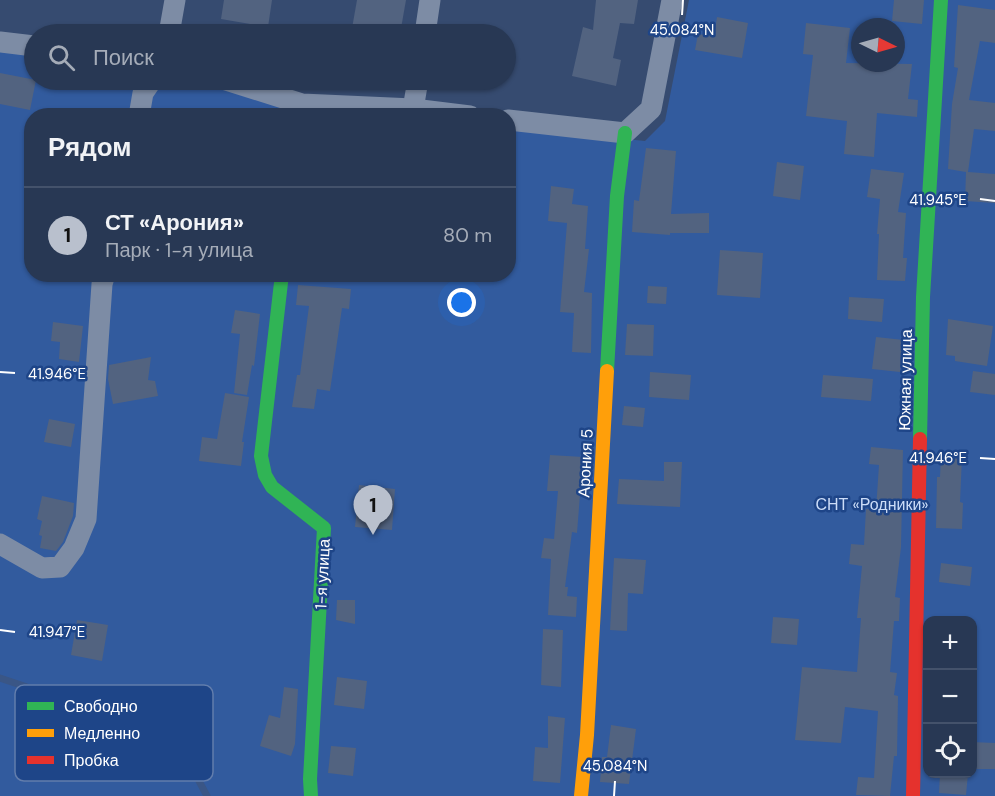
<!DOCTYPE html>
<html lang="ru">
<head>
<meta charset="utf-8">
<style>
	:root { --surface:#283854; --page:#303f5a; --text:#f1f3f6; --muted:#a5acb8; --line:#44526b; --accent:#b9c0cd }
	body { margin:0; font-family:"DM Sans",sans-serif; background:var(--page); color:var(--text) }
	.controls { position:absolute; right:18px; bottom:18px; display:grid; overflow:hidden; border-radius:12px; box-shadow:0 2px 4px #0004 }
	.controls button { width:54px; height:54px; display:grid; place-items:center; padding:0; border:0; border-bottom:2px solid var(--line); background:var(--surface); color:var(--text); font:30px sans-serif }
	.compass { position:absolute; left:851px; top:18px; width:54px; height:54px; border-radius:50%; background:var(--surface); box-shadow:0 2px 4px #0004; rotate:95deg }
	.you { position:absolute; left:462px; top:303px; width:21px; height:21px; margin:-15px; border:4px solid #fff; border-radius:50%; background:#1a73e8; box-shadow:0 0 0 9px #1a73e833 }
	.badge { display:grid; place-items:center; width:39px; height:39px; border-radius:50%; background:var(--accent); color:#111; font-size:20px; font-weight:700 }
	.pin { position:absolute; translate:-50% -50px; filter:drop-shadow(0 2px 3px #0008) }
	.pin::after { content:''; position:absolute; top:32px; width:21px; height:18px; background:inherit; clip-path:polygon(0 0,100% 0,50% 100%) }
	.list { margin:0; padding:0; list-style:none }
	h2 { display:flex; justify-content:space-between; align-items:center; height:78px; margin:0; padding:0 24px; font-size:26px }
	h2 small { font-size:20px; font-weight:400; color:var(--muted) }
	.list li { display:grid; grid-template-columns:39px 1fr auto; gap:18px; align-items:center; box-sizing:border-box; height:96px; padding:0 24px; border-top:2px solid var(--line) }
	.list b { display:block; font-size:22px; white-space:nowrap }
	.list p { margin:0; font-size:20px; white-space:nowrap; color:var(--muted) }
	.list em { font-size:20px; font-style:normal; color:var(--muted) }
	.icon { flex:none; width:33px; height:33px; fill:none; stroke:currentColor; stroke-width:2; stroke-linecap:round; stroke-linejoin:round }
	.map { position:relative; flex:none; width:995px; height:796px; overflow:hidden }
	.search { position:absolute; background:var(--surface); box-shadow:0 2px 4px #0004; left:24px; top:24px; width:492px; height:66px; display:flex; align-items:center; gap:15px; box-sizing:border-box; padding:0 21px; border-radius:33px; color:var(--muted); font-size:22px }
	.panel { position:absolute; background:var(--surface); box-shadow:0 2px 4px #0004; left:24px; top:108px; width:492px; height:174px; border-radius:24px }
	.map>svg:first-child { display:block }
	.green { fill:#325b9e; fill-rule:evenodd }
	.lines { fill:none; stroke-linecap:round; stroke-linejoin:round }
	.stream { stroke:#3a5686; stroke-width:7 }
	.building { fill:#526380 }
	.street { stroke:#7d8ca5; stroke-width:21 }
	.fast { stroke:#30b455; stroke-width:14 }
	.slow { stroke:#ff9f0a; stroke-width:14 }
	.jam { stroke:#e5322d; stroke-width:14 }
	.ticks { fill:none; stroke:#fff; stroke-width:2 }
	.labels { text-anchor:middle; stroke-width:5; stroke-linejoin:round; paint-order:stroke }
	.street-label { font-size:16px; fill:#fff; stroke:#1e4588 }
	.park-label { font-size:16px; fill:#ccddf8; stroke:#1e4588 }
	.key { fill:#1e4588; stroke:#627dac; stroke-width:1.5 }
	.key-label { font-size:16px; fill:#fff }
	.ticks-label { font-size:15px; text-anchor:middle; fill:#fff; stroke:#1e4588; stroke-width:5; stroke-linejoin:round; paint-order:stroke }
</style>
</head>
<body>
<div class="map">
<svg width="995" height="796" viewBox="0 0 995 796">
	<rect width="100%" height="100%" fill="#364b70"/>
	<path class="green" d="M689,0h306v796h-995v-746l34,6v24h139l201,35 -342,1v158h476l1,-147 136,14 20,-20zM860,27h36v36h-36zM928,620h44v154h-44z"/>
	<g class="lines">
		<polyline class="stream" points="0,678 126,720 184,753 207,796"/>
	</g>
	<g class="building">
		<polygon points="224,0 272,0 268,27 221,19"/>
		<polygon points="357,0 406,0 400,34 351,34"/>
		<polygon points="596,0 638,0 634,24 620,23 613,58 621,60 616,86 572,76 583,27 593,30"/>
		<polygon points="894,0 924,0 922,24 892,21"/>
		<polygon points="958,5 995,10 995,43 980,41 969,100 995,103 995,131 974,129 968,172 995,174 995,203 965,201 966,172 948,169 952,104 958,68 954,67"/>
		<polygon points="717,17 748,23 742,58 695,50 698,34 714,36"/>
		<polygon points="806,23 850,28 846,63 912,64 908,99 918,100 917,117 877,113 874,157 844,154 847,121 806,116 813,55 803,54"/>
		<polygon points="0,73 36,80 30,110 0,104"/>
		<polygon points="646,148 676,151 671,214 709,213 709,233 670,233 670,235 632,232 634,200 639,201"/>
		<polygon points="777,162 804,166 800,200 773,196"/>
		<polygon points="871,169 904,173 898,212 906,213 903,258 907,258 905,281 877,280 879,234 877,234 880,199 867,197"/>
		<polygon points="551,186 574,189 572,204 588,206 585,249 589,249 584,292 592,293 591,353 572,352 574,313 560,312 567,223 548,221"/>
		<polygon points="720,250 763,253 760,298 717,295"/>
		<polygon points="298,285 351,289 349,309 342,308 330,391 317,389 314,409 292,407 297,375 300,375 309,306 296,305"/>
		<polygon points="648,286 667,287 666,304 647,303"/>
		<polygon points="849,297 884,299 882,322 848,319"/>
		<polygon points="235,310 260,314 254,366 252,365 247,395 234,393 240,334 231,333"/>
		<polygon points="948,319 993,326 987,366 955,361 955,356 946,355"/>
		<polygon points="53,322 83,326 79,362 59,359 60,342 51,341"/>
		<polygon points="627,324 654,325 653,356 625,355"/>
		<polygon points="876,337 904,340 900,372 872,369"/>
		<polygon points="151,357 148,380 155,381 158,396 113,404 108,379 109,365"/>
		<polygon points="973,371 995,374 995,395 970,392"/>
		<polygon points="650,372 691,375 689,400 649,397"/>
		<polygon points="823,375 873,379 871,401 821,397"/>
		<polygon points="225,393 249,397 242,442 244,442 241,466 199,461 202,437 217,439"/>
		<polygon points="624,406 645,408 643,427 622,425"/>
		<polygon points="49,419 75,424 71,447 44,442"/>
		<polygon points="871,447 903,450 901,547 895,597 900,598 899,621 894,621 890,672 897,673 894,695 898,696 897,756 894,756 890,796 856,795 858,777 874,778 878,711 845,707 841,743 795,740 802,667 857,672 861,618 857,618 862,566 849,564 851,544 864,545 866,509 876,510 879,465 869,464"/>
		<polygon points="550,455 583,457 577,533 572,532 565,587 568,587 567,596 577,597 576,617 548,615 551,559 541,558 544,538 554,539 558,491 547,491"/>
		<polygon points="941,456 962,457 960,502 963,503 962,529 936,528 937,477 940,477"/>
		<polygon points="664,462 682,462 680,507 617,504 619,479 664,481"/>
		<polygon points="359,485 395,489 392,530 355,527"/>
		<polygon points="42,496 74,503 73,516 63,542 56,551 40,548 42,536 39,535 42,521 37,519"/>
		<polygon points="614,558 646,560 643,594 628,593 627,631 610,630"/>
		<polygon points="941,563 972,567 970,586 939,582"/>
		<polygon points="337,600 355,600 355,624 336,620"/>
		<polygon points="773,617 799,619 797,645 771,643"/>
		<polygon points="77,620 108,625 102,661 71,655"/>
		<polygon points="543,629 563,630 561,687 541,685"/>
		<polygon points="337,677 367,681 364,709 334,705"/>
		<polygon points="284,687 298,689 295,744 291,756 260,746 269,715 280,718"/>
		<polygon points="548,716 565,718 560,783 533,781 535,747 548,748"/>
		<polygon points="611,725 636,729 629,784 600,782 602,757 607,757"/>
		<polygon points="972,742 995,743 995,769 972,769"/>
		<polygon points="331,746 356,748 353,776 328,773"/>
		<polygon points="940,774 968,774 966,795 939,793"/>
	</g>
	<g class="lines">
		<g class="street">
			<polyline points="169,34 175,0"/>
			<polyline points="425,34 430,0"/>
			<polyline points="0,42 34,46"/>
			<polyline points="226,80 302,104 413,109 470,116"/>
			<polyline points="413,109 418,80"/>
			<polyline points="139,116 143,93 152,80"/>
			<polyline points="508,120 625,133 651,109 672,0"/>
			<polyline points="0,544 42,568 60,567 74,548 86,519 102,284 105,274"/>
		</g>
		<g class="fast">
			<polyline points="282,274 261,456 265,475 272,487 324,528 310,779 311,796"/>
			<polyline points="607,371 617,196 625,133"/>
			<polyline points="920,439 923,297 941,0"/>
		</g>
		<polyline class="slow" points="581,796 587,735 607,371"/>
		<polyline class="jam" points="913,796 920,439"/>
	</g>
	<path class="ticks" d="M682,15l1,-15M980,199l15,2M0,372l15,1M980,458l15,1M0,630l15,2M614,796l1,-15"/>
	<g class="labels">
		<g class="street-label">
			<text transform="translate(905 380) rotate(-89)" y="6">Южная улица</text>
			<text transform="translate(585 463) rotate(-87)" y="6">Арония 5</text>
			<text transform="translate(322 574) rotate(-87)" y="6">1-я улица</text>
		</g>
		<g class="park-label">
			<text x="872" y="510">СНТ «Родники»</text>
		</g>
	</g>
	<rect x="15" y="685" width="198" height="96" rx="9" class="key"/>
	<rect x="27" y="702" width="27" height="8" fill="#30b455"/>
	<rect x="27" y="729" width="27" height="8" fill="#ff9f0a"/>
	<rect x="27" y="756" width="27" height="8" fill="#e5322d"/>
	<g class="key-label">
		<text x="64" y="712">Свободно</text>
		<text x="64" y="739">Медленно</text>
		<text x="64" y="766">Пробка</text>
	</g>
	<g class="ticks-label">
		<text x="682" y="35">45.084°N</text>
		<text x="938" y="205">41.945°E</text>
		<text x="57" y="379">41.946°E</text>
		<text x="938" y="463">41.946°E</text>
		<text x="57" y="637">41.947°E</text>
		<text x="615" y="771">45.084°N</text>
	</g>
</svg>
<div class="controls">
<button>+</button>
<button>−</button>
<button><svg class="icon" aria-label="locate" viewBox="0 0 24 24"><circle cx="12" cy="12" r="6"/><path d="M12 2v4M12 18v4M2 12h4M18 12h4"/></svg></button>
</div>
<svg class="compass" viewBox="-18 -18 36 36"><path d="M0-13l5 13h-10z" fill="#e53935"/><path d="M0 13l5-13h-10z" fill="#a5acb8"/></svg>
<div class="you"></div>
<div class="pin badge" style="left:373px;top:535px">1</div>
<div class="search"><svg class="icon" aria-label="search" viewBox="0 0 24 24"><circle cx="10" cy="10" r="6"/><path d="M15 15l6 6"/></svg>Поиск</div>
<section class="panel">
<h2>Рядом<small></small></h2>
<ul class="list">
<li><span class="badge">1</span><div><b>СТ «Арония»</b><p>Парк · 1-я улица</p></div><em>80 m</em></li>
</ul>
</section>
</div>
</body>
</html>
